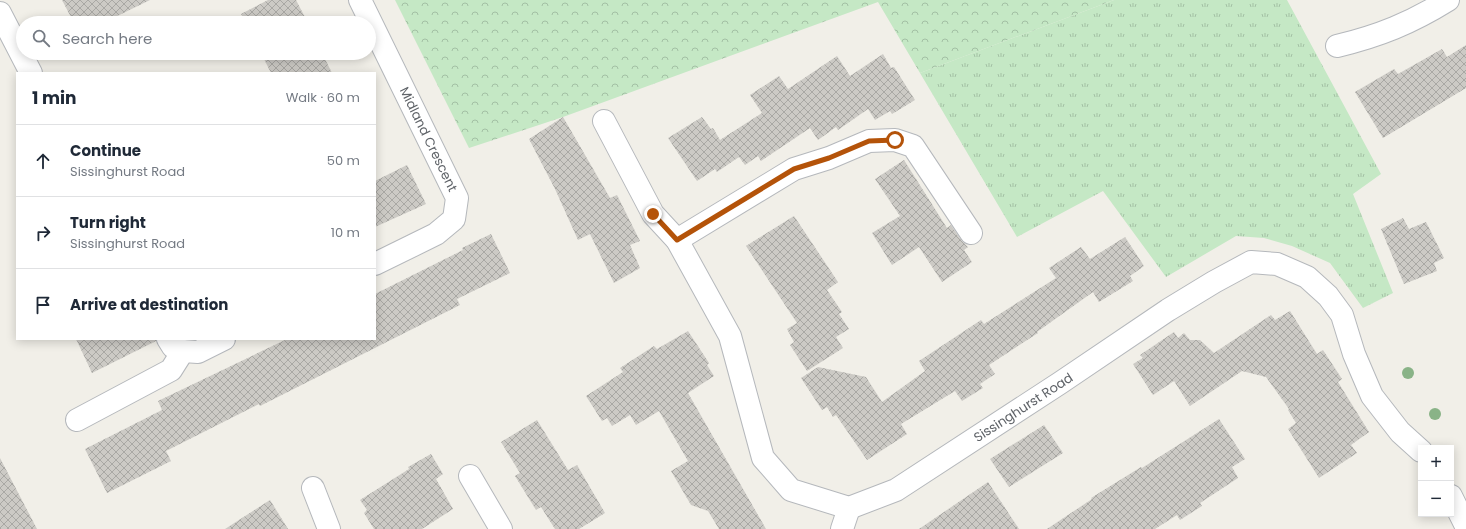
<!DOCTYPE html>
<html lang="en">
<head>
<meta charset="utf-8">
<style>
	:root { --surface:#fff; --page:#f6f6f7; --text:#1f2937; --muted:#747a83; --line:#e0e1e3 }
	body { margin:0; font-family:Poppins,sans-serif; background:var(--page); color:var(--text) }
	.controls { position:absolute; right:12px; bottom:12px; display:grid; overflow:hidden; border-radius:0px; box-shadow:0 2px 10px #0003 }
	.controls button { width:36px; height:36px; display:grid; place-items:center; padding:0; border:0; border-bottom:1px solid var(--line); background:var(--surface); color:var(--text); font:20px sans-serif }
	.stop { position:absolute; width:12px; height:12px; margin:-9px; border:3px solid #b45309; border-radius:50%; background:#fff }
	.stop.end { background:#b45309; border-color:#fff; box-shadow:0 1px 4px #0008 }
	.list { margin:0; padding:0; list-style:none }
	h2 { display:flex; justify-content:space-between; align-items:center; height:52px; margin:0; padding:0 16px; font-size:17px }
	h2 small { font-size:13px; font-weight:400; color:var(--muted) }
	.list li { display:grid; grid-template-columns:26px 1fr auto; gap:12px; align-items:center; box-sizing:border-box; height:72px; padding:0 16px; border-top:1px solid var(--line) }
	.list b { display:block; font-size:15px; white-space:nowrap }
	.list p { margin:0; font-size:13px; white-space:nowrap; color:var(--muted) }
	.list em { font-size:13px; font-style:normal; color:var(--muted) }
	.icon { flex:none; width:22px; height:22px; fill:none; stroke:currentColor; stroke-width:2; stroke-linecap:round; stroke-linejoin:round }
	.map { position:relative; flex:none; width:1466px; height:529px; overflow:hidden }
	.search { position:absolute; background:var(--surface); box-shadow:0 2px 10px #0003; left:16px; top:16px; width:360px; height:44px; display:flex; align-items:center; gap:10px; box-sizing:border-box; padding:0 14px; border-radius:22px; color:var(--muted); font-size:15px }
	.panel { position:absolute; background:var(--surface); box-shadow:0 2px 10px #0003; left:16px; top:72px; width:360px; height:268px; border-radius:0px }
	.map>svg:first-child { display:block }
	.grass { fill:url(#grass-tufts) }
	.forest { fill:url(#forest-crowns) }
	.building { fill:url(#building-cross-hatch) }
	.lines { fill:none; stroke-linecap:round; stroke-linejoin:round }
	.minor-casing { stroke:#b5b8bc; stroke-width:24 }
	.minor { stroke:#fff; stroke-width:22 }
	.tree { fill:#89b387 }
	.route { stroke:#b45309; stroke-width:5 }
	.labels { text-anchor:middle; stroke-width:3.5; stroke-linejoin:round; paint-order:stroke }
	.street-label { font-size:13px; fill:#5f6368; stroke:#fff }
</style>
</head>
<body>
<div class="map">
<svg width="1466" height="529" viewBox="0 0 1466 529">
	<defs>
		<pattern id="grass-tufts" width="24" height="20" patternUnits="userSpaceOnUse"><rect width="24" height="20" fill="#c5e8c5"/><path d="M3 7l-1-3M5 7V3M7 7l1-3M15 17l-1-3M17 17v-4M19 17l1-3" fill="none" stroke="#a3c0a4"/></pattern>
		<pattern id="forest-crowns" width="20" height="18" patternUnits="userSpaceOnUse"><rect width="20" height="18" fill="#c5e8c5"/><path d="M2 6a3 3 0 1 1 6 0M12 15a3 3 0 1 1 6 0" fill="none" stroke="#a3c0a4"/></pattern>
		<pattern id="building-cross-hatch" width="8" height="8" patternUnits="userSpaceOnUse"><rect width="8" height="8" fill="#cccac5"/><path d="M0 0l8 8M0 8l8-8" fill="none" stroke="#a9a8a4"/></pattern>
	</defs>
	<rect width="100%" height="100%" fill="#f1efe8"/>
	<polygon class="grass" points="1114,0 1287,0 1381,174 1353,194 1393,293 1363,308 1330,263 1292,246 1264,238 1236,236 1166,277 1103,191 1017,237 920,73"/>
	<polygon class="forest" points="395,0 1114,0 920,73 878,2 563,117 469,148"/>
	<g class="building">
		<polygon points="62,0 150,0 103,23 74,23"/>
		<polygon points="268,0 296,0 308,23 246,23 241,14"/>
		<polygon points="1466,45 1466,88 1383,138 1355,92 1394,69 1398,74 1442,49 1447,57"/>
		<polygon points="261,53 322,53 332,73 271,73"/>
		<polygon points="883,54 891,68 894,67 915,100 892,114 890,111 875,120 868,109 838,130 836,127 818,140 810,128 761,161 758,156 745,165 739,157 717,172 715,169 697,181 668,138 702,117 711,129 713,128 720,140 762,113 750,95 779,76 788,89 837,56 850,76"/>
		<polygon points="563,117 610,198 617,195 640,241 630,245 640,268 614,283 590,234 578,240 555,189 529,139"/>
		<polygon points="904,160 947,228 951,225 961,240 968,247 964,250 972,262 942,282 919,247 892,265 872,233 900,216 875,179"/>
		<polygon points="407,165 426,204 375,227 375,181"/>
		<polygon points="794,216 838,282 827,290 842,312 839,314 849,329 836,337 843,348 807,371 790,345 794,342 787,329 797,323 746,246"/>
		<polygon points="1403,218 1409,229 1426,222 1444,258 1434,263 1437,271 1404,284 1381,229"/>
		<polygon points="491,234 510,273 457,299 460,305 260,406 259,404 166,451 171,461 107,493 85,449 162,410 158,401 287,339 375,339 375,294 463,250 462,248"/>
		<polygon points="1125,237 1144,266 1130,276 1133,281 1099,302 1093,292 1037,332 1038,333 989,365 995,374 980,384 983,388 962,401 955,391 901,424 907,434 867,460 836,415 833,417 827,407 822,410 801,378 818,367 866,377 882,402 925,371 919,361 981,320 984,324 1056,278 1049,268 1081,247 1090,259"/>
		<polygon points="1290,311 1317,354 1323,350 1342,379 1338,382 1369,432 1351,445 1357,453 1319,478 1288,429 1296,423 1288,410 1289,409 1266,377 1242,371 1190,406 1174,381 1153,395 1133,364 1143,358 1140,355 1174,332 1178,338 1184,333 1190,340 1200,340 1214,353 1271,315 1275,320"/>
		<polygon points="688,331 709,363 707,365 714,376 688,393 766,529 719,529 708,511 691,505 671,471 688,461 659,411 636,425 630,415 612,426 607,418 602,421 586,396 623,372 620,368 654,346 657,349"/>
		<polygon points="76,339 156,339 156,341 92,373"/>
		<polygon points="1219,419 1245,459 1232,467 1238,478 1200,503 1202,506 1180,520 1177,515 1155,529 1047,529 1092,499 1091,498 1141,467 1142,468"/>
		<polygon points="537,420 568,470 577,465 605,513 579,529 555,529 541,507 536,510 515,476 520,473 501,442"/>
		<polygon points="1044,425 1063,453 1009,487 990,459"/>
		<polygon points="431,454 443,474 436,479 453,509 422,529 374,529 364,513 367,510 360,500 409,469 408,467"/>
		<polygon points="0,458 37,529 0,529"/>
		<polygon points="988,482 1019,529 919,529"/>
		<polygon points="270,500 288,529 225,529"/>
	</g>
	<g class="lines">
		<defs>
			<g id="minor">
				<polyline points="360,0 457,198 454,219 436,234 375,264"/>
				<polyline points="0,13 31,73"/>
				<path d="M1337,46c42,-10 74,-23 111,-46"/>
				<polyline points="604,121 653,214 677,240 730,336 763,458 791,490 849,508 896,490 1060,383 1168,310 1214,282 1251,262 1277,264 1307,277 1328,296 1342,315 1354,354 1372,396 1400,432 1421,451"/>
				<polyline points="677,240 794,169 829,158 869,141 895,140 913,146 971,233"/>
				<polyline points="168,339 173,347 183,351 198,352 224,339"/>
				<polyline points="77,420 171,370 183,351"/>
				<polyline points="470,476 501,529"/>
				<polyline points="313,488 329,529"/>
				<polyline points="1451,496 1466,526"/>
				<polyline points="842,529 849,508"/>
			</g>
		</defs>
		<use href="#minor" class="minor-casing"/>
		<use href="#minor" class="minor"/>
	</g>
	<g class="tree">
		<circle cx="1408" cy="373" r="6"/>
		<circle cx="1435" cy="414" r="6"/>
	</g>
	<g class="lines">
		<polyline class="route" points="653,214 677,240 794,169 829,158 869,141 895,140"/>
	</g>
	<g class="labels">
		<g class="street-label">
			<text transform="translate(429 139) rotate(64)" y="5">Midland Crescent</text>
			<text transform="translate(1023 407) rotate(-33)" y="5">Sissinghurst Road</text>
		</g>
	</g>
</svg>
<div class="controls">
<button>+</button>
<button>−</button>
</div>
<div class="stop" style="left:895px;top:140px"></div>
<div class="stop end" style="left:653px;top:214px"></div>
<div class="search"><svg class="icon" aria-label="search" viewBox="0 0 24 24"><circle cx="10" cy="10" r="6"/><path d="M15 15l6 6"/></svg>Search here</div>
<section class="panel">
<h2>1 min<small>Walk · 60 m</small></h2>
<ul class="list">
<li><svg class="icon" aria-label="ahead" viewBox="0 0 24 24"><path d="M12 20V5M6 11l6-6 6 6"/></svg><div><b>Continue</b><p>Sissinghurst Road</p></div><em>50 m</em></li>
<li><svg class="icon" aria-label="right" viewBox="0 0 24 24"><path d="M7 20v-9h11M14 6l5 5-5 5"/></svg><div><b>Turn right</b><p>Sissinghurst Road</p></div><em>10 m</em></li>
<li><svg class="icon" aria-label="arrive" viewBox="0 0 24 24"><path d="M6 21V4h12l-3 4 3 4H6"/></svg><div><b>Arrive at destination</b></div></li>
</ul>
</section>
</div>
</body>
</html>
